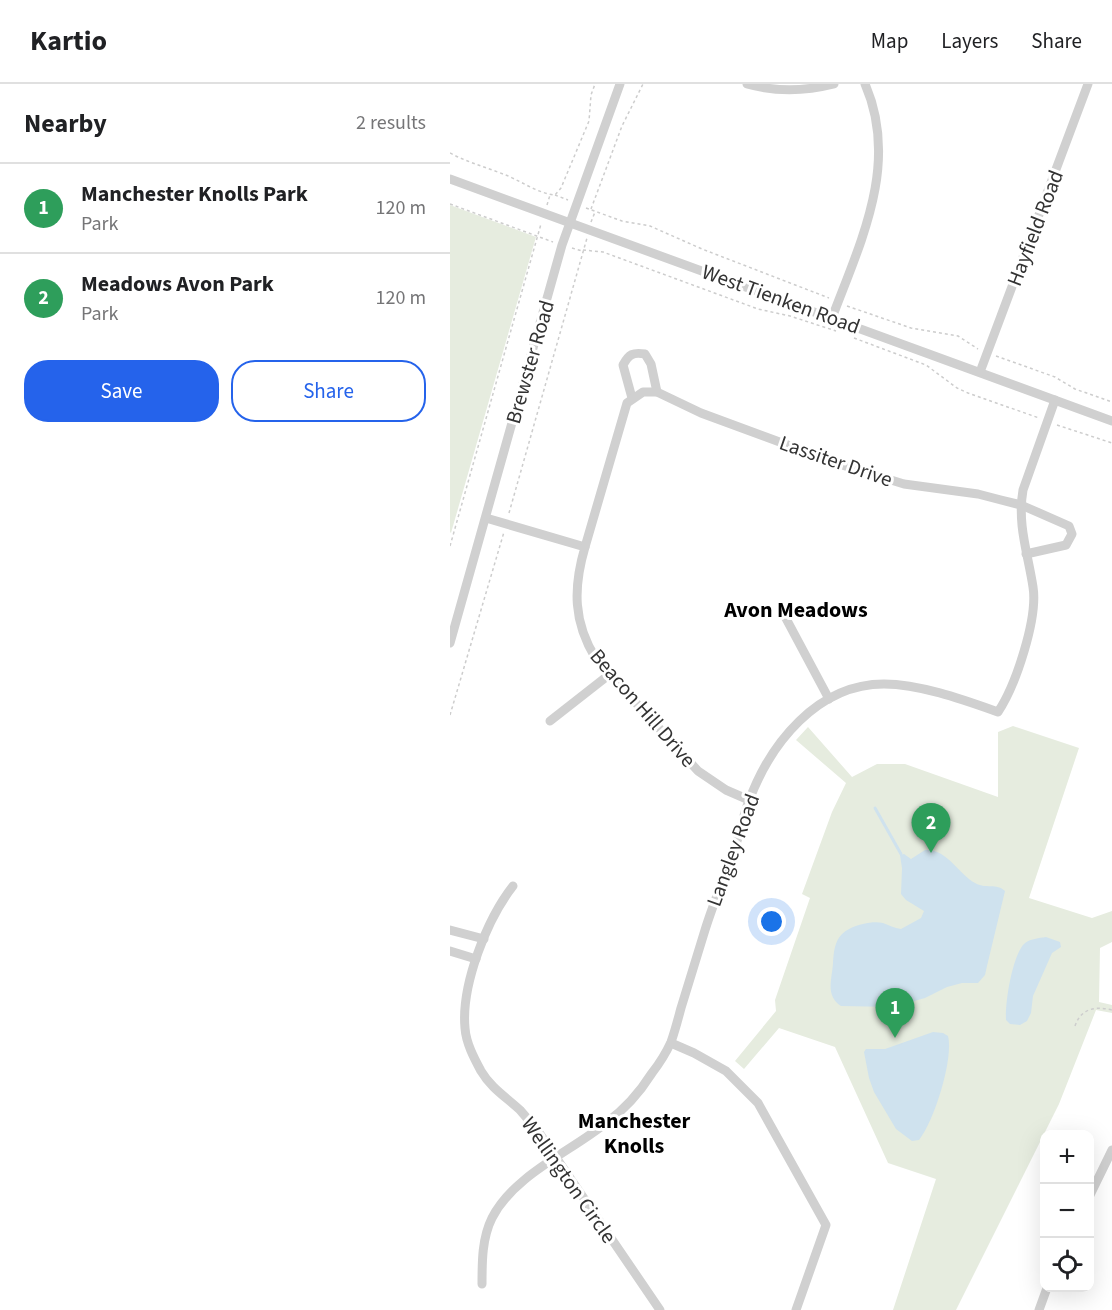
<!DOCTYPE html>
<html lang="en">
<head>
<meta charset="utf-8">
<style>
	:root { --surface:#fff; --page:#f6f6f6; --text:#202124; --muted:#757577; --line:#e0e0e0; --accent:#2563eb }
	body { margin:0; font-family:"Source Sans 3",sans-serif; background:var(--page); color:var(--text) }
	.controls { position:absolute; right:18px; bottom:18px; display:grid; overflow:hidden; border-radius:12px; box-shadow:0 6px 24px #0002 }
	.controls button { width:54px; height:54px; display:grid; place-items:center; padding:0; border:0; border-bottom:2px solid var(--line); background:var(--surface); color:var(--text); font:30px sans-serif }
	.you { position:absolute; left:322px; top:838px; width:21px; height:21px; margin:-15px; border:4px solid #fff; border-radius:50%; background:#1a73e8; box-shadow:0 0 0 9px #1a73e833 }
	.badge { display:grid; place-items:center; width:39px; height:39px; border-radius:50%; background:var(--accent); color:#fff; font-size:20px; font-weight:700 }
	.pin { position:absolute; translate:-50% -50px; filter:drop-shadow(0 2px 3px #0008) }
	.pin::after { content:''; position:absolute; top:32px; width:21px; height:18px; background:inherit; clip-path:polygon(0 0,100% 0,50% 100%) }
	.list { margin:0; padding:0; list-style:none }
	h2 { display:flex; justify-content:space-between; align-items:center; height:78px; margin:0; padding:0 24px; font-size:26px }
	h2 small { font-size:20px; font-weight:400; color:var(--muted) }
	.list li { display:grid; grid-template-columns:39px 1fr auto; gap:18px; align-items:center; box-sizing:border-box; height:90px; padding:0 24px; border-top:2px solid var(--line) }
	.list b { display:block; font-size:22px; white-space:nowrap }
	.list p { margin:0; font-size:20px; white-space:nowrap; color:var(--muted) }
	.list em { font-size:20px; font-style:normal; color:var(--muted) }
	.actions { display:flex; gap:12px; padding:18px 24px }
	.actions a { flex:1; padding:14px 0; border:2px solid var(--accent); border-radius:24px; text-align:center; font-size:21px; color:var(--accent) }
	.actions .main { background:var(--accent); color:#fff }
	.icon { flex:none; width:33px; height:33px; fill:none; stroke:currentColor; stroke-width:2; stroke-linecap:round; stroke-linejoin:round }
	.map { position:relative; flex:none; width:662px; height:1226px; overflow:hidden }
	header { display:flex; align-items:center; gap:36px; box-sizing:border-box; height:84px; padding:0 30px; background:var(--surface); border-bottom:2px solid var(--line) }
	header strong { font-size:28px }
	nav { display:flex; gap:33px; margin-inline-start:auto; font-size:21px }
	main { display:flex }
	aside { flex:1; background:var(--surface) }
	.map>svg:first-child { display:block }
	.green { fill:#e6ecdf }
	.water { fill:#cfe2ee }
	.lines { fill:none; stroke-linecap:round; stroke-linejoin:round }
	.stream { stroke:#cfe2ee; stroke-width:3 }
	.path { stroke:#cdcdcd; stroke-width:1.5; stroke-dasharray:3 3; stroke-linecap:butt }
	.minor { stroke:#d0d0d0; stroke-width:9 }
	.labels { text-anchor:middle; stroke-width:6; stroke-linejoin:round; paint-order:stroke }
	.street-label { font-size:21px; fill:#333; stroke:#fff }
	.neighbourhood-label { font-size:22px; font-weight:bold; fill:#000; stroke:#fff }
</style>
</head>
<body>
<header>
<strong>Kartio</strong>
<nav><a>Map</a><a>Layers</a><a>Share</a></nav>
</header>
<main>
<aside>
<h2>Nearby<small>2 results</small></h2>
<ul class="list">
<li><span class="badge" style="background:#2e9e5b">1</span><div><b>Manchester Knolls Park</b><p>Park</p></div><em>120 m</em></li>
<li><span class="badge" style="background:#2e9e5b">2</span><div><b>Meadows Avon Park</b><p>Park</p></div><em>120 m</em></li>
</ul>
<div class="actions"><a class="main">Save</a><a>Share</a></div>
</aside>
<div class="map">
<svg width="662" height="1226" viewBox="0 0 662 1226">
	<rect width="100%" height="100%" fill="#fff"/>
	<g class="green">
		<polygon points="0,121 86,153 1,449 0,448"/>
		<polygon points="563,642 629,664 579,814 642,834 662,827 662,858 650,864 649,918 662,921 662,929 646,926 609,1020 506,1226 443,1226 486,1095 438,1079 385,963 329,944 294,985 285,977 326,927 325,916 360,814 352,810 382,728 396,699 346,656 358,643 402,693 427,680 455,680 548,713 548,648"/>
	</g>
	<g class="water">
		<path d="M475,766c21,-2 33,23 50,33 10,6 22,0 30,8l-18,75 -2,9 -7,8h-16l-15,4 -22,11 -32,9 -52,-1c-16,-11 -9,-26 -8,-43 1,-14 2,-28 18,-35 9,-4 22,-7 32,-5 6,2 11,5 18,6l20,-11 3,-7 -18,-11 -5,-6 1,-26 -2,-13 4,-1 7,5z"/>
		<path d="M596,853l14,5 1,5 -9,6 -19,43 -2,17 -4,8 -7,4 -10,-1 -4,-4c-1,-18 6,-61 17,-75 5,-6 16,-7 23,-8z"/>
		<path d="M483,948l10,1 5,3c6,22 -14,86 -29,104l-7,1 -16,-12 -22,-37 -5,-14 -5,-26 2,-3h19z"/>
	</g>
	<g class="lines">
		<polyline class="stream" points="425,724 451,770"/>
		<g class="path">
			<path d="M0,69c17,9 35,14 53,21 17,6 33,19 52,21l6,-7 28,-67 2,-26 4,-11"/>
			<polyline points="105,111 118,116"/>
			<polyline points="0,120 103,158"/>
			<polyline points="97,121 100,111"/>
			<polyline points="136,124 172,137 200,142 252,165 379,214"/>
			<polyline points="141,125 172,42 193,0"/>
			<polyline points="141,138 145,128"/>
			<polyline points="122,164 132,167"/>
			<polyline points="133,166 153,168 308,225 340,232 386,247"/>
			<polyline points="397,222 461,244 508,252 528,265"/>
			<polyline points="404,254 476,281 507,304 518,309 589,334"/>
			<polyline points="546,272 605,293 625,305 662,318"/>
			<polyline points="607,341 662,359"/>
			<polyline points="59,429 137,154"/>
			<polyline points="0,462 91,140"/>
			<polyline points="0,631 54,448"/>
			<path d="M625,942c6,-18 21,-20 37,-16"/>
		</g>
		<g class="minor">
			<path d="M297,0c29,8 59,7 87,0"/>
			<polyline points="0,95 662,337"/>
			<path d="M382,234c28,-75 68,-154 33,-234"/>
			<polyline points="530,288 638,0"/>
			<path d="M182,314l-9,-33c6,-11 10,-13 22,-11l6,10 6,28"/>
			<path d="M36,434l99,29c-12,41 -12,75 11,112l102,112 28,19 23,10"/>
			<polyline points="135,463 177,319 193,308 207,308 251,329 392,381 454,400 528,410 551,416 571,421 619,442 622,450 616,461 576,470"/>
			<polyline points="332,527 379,615"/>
			<polyline points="0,559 112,161 170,0"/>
			<polyline points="100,637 160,590"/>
			<path d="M63,802c-26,33 -52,99 -48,142 1,15 9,30 16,43 10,17 25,26 39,39 6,7 12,14 18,21l122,179"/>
			<polyline points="0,846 34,855"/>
			<polyline points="0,867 26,875"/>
			<polyline points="221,959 244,969 276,987 308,1019 376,1141 346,1226"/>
			<polyline points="640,1111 662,1066"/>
			<path d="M32,1200c0,-22 0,-46 10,-66 22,-43 78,-66 114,-95 18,-13 34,-31 46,-50 7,-9 14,-20 19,-31 4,-11 7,-23 10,-34 8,-26 16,-52 24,-78 9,-29 21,-57 31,-86 5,-14 7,-29 13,-43 21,-57 68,-117 135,-117 36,0 80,16 114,28 18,-27 40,-94 35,-125 -5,-33 -16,-63 -10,-97l32,-90"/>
			<polyline points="589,1226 597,1204"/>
		</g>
	</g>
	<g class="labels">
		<g class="street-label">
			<text transform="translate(585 144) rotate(-69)" y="7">Hayfield Road</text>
			<text transform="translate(331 215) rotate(20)" y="7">West Tienken Road</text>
			<text transform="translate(80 278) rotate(-74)" y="7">Brewster Road</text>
			<text transform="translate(386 377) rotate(19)" y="7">Lassiter Drive</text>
			<text transform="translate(193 624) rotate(49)" y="7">Beacon Hill Drive</text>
			<text transform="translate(283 766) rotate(-70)" y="7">Langley Road</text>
			<text transform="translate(119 1096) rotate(55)" y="7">Wellington Circle</text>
		</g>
		<g class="neighbourhood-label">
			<text x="346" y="533">Avon Meadows</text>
			<text x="184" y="1044">Manchester<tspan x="184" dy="25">Knolls</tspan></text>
		</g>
	</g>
</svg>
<div class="controls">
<button>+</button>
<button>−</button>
<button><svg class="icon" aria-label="locate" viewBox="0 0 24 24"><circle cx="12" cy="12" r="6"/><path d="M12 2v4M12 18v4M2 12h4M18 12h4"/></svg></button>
</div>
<div class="you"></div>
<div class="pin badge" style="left:445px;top:954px;background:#2e9e5b">1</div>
<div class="pin badge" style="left:481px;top:769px;background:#2e9e5b">2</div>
</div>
</main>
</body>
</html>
